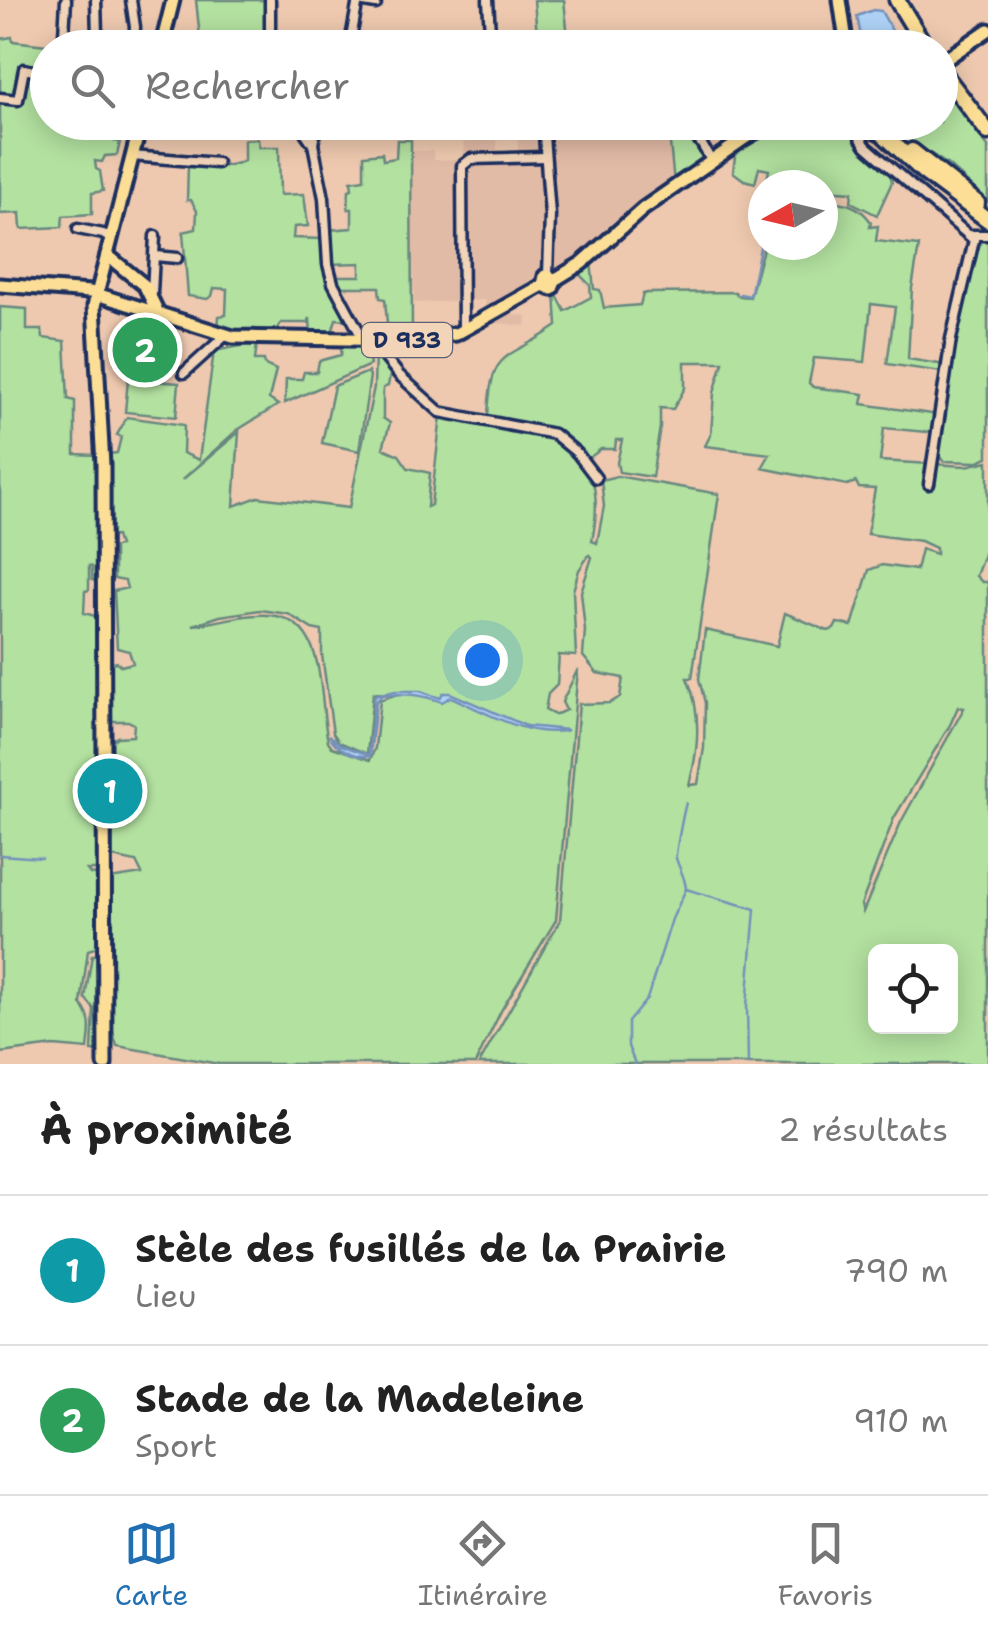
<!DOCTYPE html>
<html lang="fr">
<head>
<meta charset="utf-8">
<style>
	:root { --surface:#fff; --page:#f2f2f2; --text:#222; --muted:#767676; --line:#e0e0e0; --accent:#1f6fb2 }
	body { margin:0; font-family:"Shantell Sans",sans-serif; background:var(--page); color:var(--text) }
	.controls { position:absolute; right:30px; bottom:30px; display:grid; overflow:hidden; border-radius:15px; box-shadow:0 5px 25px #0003 }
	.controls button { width:90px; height:90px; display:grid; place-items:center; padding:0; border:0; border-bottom:2px solid var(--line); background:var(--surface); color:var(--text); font:50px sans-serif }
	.compass { position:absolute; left:748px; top:170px; width:90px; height:90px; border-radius:50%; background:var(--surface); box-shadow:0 5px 25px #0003; rotate:262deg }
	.you { position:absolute; left:482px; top:660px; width:35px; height:35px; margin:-25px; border:8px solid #fff; border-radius:50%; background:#1a73e8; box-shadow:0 0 0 15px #1a73e833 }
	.badge { display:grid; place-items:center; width:65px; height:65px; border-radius:50%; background:var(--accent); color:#fff; font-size:32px; font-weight:700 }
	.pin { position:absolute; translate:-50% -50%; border:5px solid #fff; box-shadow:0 2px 10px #0006 }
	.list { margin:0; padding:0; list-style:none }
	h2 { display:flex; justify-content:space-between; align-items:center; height:130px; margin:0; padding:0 40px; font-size:42px }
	h2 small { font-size:32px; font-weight:400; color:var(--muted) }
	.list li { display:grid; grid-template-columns:65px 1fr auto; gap:30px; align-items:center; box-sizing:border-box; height:150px; padding:0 40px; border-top:2px solid var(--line) }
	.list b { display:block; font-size:38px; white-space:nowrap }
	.list p { margin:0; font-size:32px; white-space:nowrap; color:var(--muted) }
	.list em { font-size:32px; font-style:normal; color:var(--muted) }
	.icon { flex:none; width:55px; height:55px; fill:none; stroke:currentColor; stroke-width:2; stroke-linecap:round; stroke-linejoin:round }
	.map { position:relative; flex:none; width:988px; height:1064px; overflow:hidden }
	.search { position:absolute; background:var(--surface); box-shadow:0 5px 25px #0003; left:30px; right:30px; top:30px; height:110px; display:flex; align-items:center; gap:25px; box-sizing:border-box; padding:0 35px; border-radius:55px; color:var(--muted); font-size:38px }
	.sheet { height:430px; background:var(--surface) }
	nav { display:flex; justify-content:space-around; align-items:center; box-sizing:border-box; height:140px; border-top:2px solid var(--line); background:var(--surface); font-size:28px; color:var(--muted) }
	nav a { display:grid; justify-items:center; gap:5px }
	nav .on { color:var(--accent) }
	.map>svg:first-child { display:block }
	.built { fill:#e2bba6 }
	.green { fill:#b3e1a0; stroke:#67887f; stroke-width:2.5; fill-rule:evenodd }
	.water { fill:#afd3f7; stroke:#7491ba; stroke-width:2.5 }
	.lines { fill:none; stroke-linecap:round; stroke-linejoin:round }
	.stream { stroke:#7491ba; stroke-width:2.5 }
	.minor-casing { stroke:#1b2f5e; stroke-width:15 }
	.major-casing { stroke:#1b2f5e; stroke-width:19 }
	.highway-casing { stroke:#1b2f5e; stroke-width:21 }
	.minor { stroke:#f2d4b8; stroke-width:8 }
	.major { stroke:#fcde96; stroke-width:11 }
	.highway { stroke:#fcde96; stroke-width:14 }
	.labels { text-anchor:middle; stroke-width:8; stroke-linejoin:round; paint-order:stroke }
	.shield { fill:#f2d4b8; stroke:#5c6079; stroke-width:2.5 }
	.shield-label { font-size:22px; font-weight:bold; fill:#1b2f5e }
</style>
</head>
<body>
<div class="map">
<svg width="988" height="1064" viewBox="0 0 988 1064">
	<rect width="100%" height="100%" fill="#eec9af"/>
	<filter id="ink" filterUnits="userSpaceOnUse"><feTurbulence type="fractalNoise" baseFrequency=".01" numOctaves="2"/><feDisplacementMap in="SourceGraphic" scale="20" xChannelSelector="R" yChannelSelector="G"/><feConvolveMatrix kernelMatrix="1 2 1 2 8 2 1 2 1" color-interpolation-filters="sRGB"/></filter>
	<g filter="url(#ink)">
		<polygon class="built" points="517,123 668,123 674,183 627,215 581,259 559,274 551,270 542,273 533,287 500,314 527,316 526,326 486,322 485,300 414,303 411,151 433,151 434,160 463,159 464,137 497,137 497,153 503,157 518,155"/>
		<g class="green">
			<polygon points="196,0 268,0 268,47 201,47"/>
			<polygon points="534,0 564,0 569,47 538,47"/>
			<polygon points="12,37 13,41 63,47 48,48 48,122 102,123 101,129 116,132 114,141 120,142 117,155 105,156 102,162 95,161 96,169 100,171 103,191 92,193 92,214 63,216 62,227 21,229 20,213 0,214 0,39"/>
			<polygon points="941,86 988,147 988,201 948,165 885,123 940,122"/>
			<polygon points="668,123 677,123 704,152 707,161 674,183"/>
			<polygon points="806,123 813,127 850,126 857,132 857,144 890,173 892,182 877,215 851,202 852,192 823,190 823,185 766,185 769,170 759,168 755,183 744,180 733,172 736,149 769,129"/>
			<path d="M258,139l1,8h20l1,48 24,-1 4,32 -14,1 -1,11 29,1 2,25 26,56 -14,-1 -5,17h-20l-1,-18 -2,5h-27l-9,12 -54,-5 1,-14 7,-1 1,-26 -13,-1 -2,8 -5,3 -19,-3 -5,-64 13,-3 1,-18 -6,-11h-4l1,-35c20,1 36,4 56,-4v-21z"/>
			<polygon points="397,140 411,140 412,336 388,336 385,299 380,298 379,287 338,287 334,276 360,276 360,263 329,264 328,230 352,228 352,209 348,209 349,190 352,189 351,181 364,179 364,155 382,153 383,160 396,158"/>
			<path d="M823,200c20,2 36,4 48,22l-1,5 8,-1 -2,15 43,5 -7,42 -4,71 37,6 -4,7 -54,-8 8,-57 -24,-3 -6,58 -51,-4 -5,25 4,4 51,7 -2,10 77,11 -2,18 -53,-5 -4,33 86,5 22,-5v82l-12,33 6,6h6v482h-509l81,-144 19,-216 31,-1 10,-6 3,-19 -26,-5 -14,-17 2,-26 -4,-38 11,-35 -3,-2 -10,15 -6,21 3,65 -17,-1 -2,30 -9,9 -3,16 10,5 11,-5 -4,-8 16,-33 -22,251 -54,89 -27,55h-256l-102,-18 -6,-20 -2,-147 33,-5 -6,-12 -24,-5 1,-57h4l7,10 12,-3 3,-5c-6,-13 -16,-11 -28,-15l-2,-44 8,-6 16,-1 1,-12 -6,-3h-21l4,-58 6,-1 4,4 12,-3 -4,-12 -12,-3 -3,-57 13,-3 -2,-7 -11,-2v-32l5,-1 -3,-10 -9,1 1,-83 9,-1 4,-16 -4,-2 10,-18 57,8 -1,28 16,7 15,-109 43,-8 -2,17h9l1,5 11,5 -7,29 9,6 -42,26 -54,49 57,-48 -5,74 24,-9 91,11 25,-121 1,-35 16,18 -3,16 -5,2v30l7,5 -7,25 16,7 9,13 22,5 -3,34 4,-2 10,-90c81,20 175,6 151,126l5,2 7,-37 -3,-26 16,-4 102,18 -27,184h-5c15,34 12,71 2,107l9,-1 6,-36 1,-45 -6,-24 6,-49 72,16 8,-33 43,18 6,-2 3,-6 15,3 17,-56 13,-5 34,5 5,-21 15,5v-6l-15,-7 -54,-7 8,-45 -16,-1 -3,-6 -9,3 -85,-17 8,-14 -65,-8 6,-12 3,-41 9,-31h-38v26l-12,21 -13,-1v19l-8,50 -33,-5 -2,-9 5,-23h-6l-1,9h-14l-13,10 -33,-28 -67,-12c2,-73 18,-57 69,-93l-2,-35 10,20 26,-14 -1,-12 -11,-11 12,-12 3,27 6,1 4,18 36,-3 3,-11 4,-1 88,-1 3,4 12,1 14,-52h59zM260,610l28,4 24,15 10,2v24l11,78 6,9 28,12 6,-61 24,1 -17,6 -5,48 -5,12 -38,-13 -4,-6c-11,-49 2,-132 -72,-126 -21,1 -42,8 -63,10l27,-9zM958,707l6,1 -63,114 -38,90 -2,-7 33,-87 56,-93zM876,952h74v74h-74z"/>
			<polygon points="978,236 988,238 988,457 976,462 943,461 937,453 954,340"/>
			<path d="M0,307l27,2v21h15l1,8 22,3 3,58 7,2v53l23,1v81l-4,3 6,6v37l-8,-2v-13l-3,-1v24l-4,1 -1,22 15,4 2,176 -9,4 -1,6 11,1v66h-15l3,4 11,2 -4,57 4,13 -13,4 -7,54c12,15 9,26 7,45l-34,-3 -54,7z"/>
			<polygon points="132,323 163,327 158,377 127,374"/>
			<polygon points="342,344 366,344 370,365 285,403 286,379 302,379 304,372 317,372 319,361 341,355"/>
			<polygon points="368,372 370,376 359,451 322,443 334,386"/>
			<polygon points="128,379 179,383 176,417 125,412"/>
			<polygon points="92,955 101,955 101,1052 92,1051 94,1009 85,998"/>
		</g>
		<g class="water">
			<polygon points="873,10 881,11 899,43 893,47 863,47 857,16"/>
			<path d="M396,691h24l20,7 3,-5h7l76,33 42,4c-38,9 -81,-17 -117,-33l-9,5c-22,-8 -38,-9 -60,-7l-6,7 -6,54c-13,2 -35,-7 -41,-21l12,10 28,10 6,-60z"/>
		</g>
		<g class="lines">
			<g class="stream">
				<polyline points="740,294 750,296 763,233"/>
				<polyline points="0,855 42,858"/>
				<polyline points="686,889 755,909 747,1006 748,1064"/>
				<path d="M635,1064l-7,-18v-24l19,-23 25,-80 14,-30c-1,-13 -7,-20 -10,-31 -1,-4 8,-49 10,-55"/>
			</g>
			<defs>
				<g id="minor">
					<polyline points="96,0 97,36 102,36"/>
					<polyline points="131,0 135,27 134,48"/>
					<polyline points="270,0 270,48"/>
					<polyline points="488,0 491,48"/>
					<polyline points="358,1 376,4"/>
					<polyline points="64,35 66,0"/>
					<polyline points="321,43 348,44"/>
					<polyline points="346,48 351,38 358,0"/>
					<polyline points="0,98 18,100 24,69 48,74"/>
					<polyline points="298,122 313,144"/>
					<polyline points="317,122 313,144 324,198 328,264 333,283 363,339"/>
					<polyline points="543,122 550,215 548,275"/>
					<polyline points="681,122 701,143 712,162"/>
					<polyline points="861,126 860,137 866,146 974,240 951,339 929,484"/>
					<polyline points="737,141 748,122"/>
					<polyline points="132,156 217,163"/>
					<polyline points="78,229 103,234 111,239"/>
					<polyline points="972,235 988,235"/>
					<polyline points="155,256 177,258"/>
					<polyline points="152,293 155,236"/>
					<polyline points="463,331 462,166 471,159 545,157"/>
					<polyline points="371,340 399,375 440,412 554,434 577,453 596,478"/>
					<polyline points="184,373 226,335"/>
				</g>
				<g id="major">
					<polyline points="840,0 847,48"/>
					<polyline points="161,48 173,0"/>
					<polyline points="940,63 988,30"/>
					<polyline points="107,255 145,286 159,315"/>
					<polyline points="556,279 582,263 643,209 745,138 773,122"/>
					<polyline points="0,285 90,292 233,337 405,340 456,334 543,285 545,276 556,279 552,289 543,285"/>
					<polyline points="105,1064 103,465 94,306 141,122"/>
				</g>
				<g id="highway">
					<polyline points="897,0 926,48"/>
					<polyline points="940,69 988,132"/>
					<polyline points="867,126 882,133 925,173 988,220"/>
					<polyline points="912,151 977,203"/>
				</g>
			</defs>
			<use href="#minor" class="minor-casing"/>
			<use href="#major" class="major-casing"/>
			<use href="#highway" class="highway-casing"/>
			<use href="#minor" class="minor"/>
			<use href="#major" class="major"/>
			<use href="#highway" class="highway"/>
		</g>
	</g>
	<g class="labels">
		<rect class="shield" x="362" y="323" width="90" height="34" rx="8"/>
		<g class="shield-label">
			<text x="407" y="348">D 933</text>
		</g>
	</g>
</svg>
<div class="controls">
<button><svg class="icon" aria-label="locate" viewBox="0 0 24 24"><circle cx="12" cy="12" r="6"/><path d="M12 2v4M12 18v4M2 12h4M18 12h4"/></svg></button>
</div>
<svg class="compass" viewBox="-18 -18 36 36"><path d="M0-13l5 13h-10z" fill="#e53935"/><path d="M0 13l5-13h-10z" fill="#767676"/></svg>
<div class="you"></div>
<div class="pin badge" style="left:110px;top:791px;background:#0f9aa8">1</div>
<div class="pin badge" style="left:145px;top:350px;background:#2e9e5b">2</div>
<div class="search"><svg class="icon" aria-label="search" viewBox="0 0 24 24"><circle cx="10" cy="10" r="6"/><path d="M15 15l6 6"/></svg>Rechercher</div>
</div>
<section class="sheet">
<h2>À proximité<small>2 résultats</small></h2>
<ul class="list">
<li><span class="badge" style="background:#0f9aa8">1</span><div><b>Stèle des fusillés de la Prairie</b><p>Lieu</p></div><em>790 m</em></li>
<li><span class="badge" style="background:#2e9e5b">2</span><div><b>Stade de la Madeleine</b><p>Sport</p></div><em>910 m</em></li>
</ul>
</section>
<nav>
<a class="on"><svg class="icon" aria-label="map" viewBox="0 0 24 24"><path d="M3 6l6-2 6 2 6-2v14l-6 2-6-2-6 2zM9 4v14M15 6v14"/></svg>Carte</a>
<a><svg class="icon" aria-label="directions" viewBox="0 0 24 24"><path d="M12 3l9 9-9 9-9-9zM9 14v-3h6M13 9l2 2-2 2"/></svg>Itinéraire</a>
<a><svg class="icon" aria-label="saved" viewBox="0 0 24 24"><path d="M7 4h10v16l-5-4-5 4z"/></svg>Favoris</a>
</nav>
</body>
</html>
